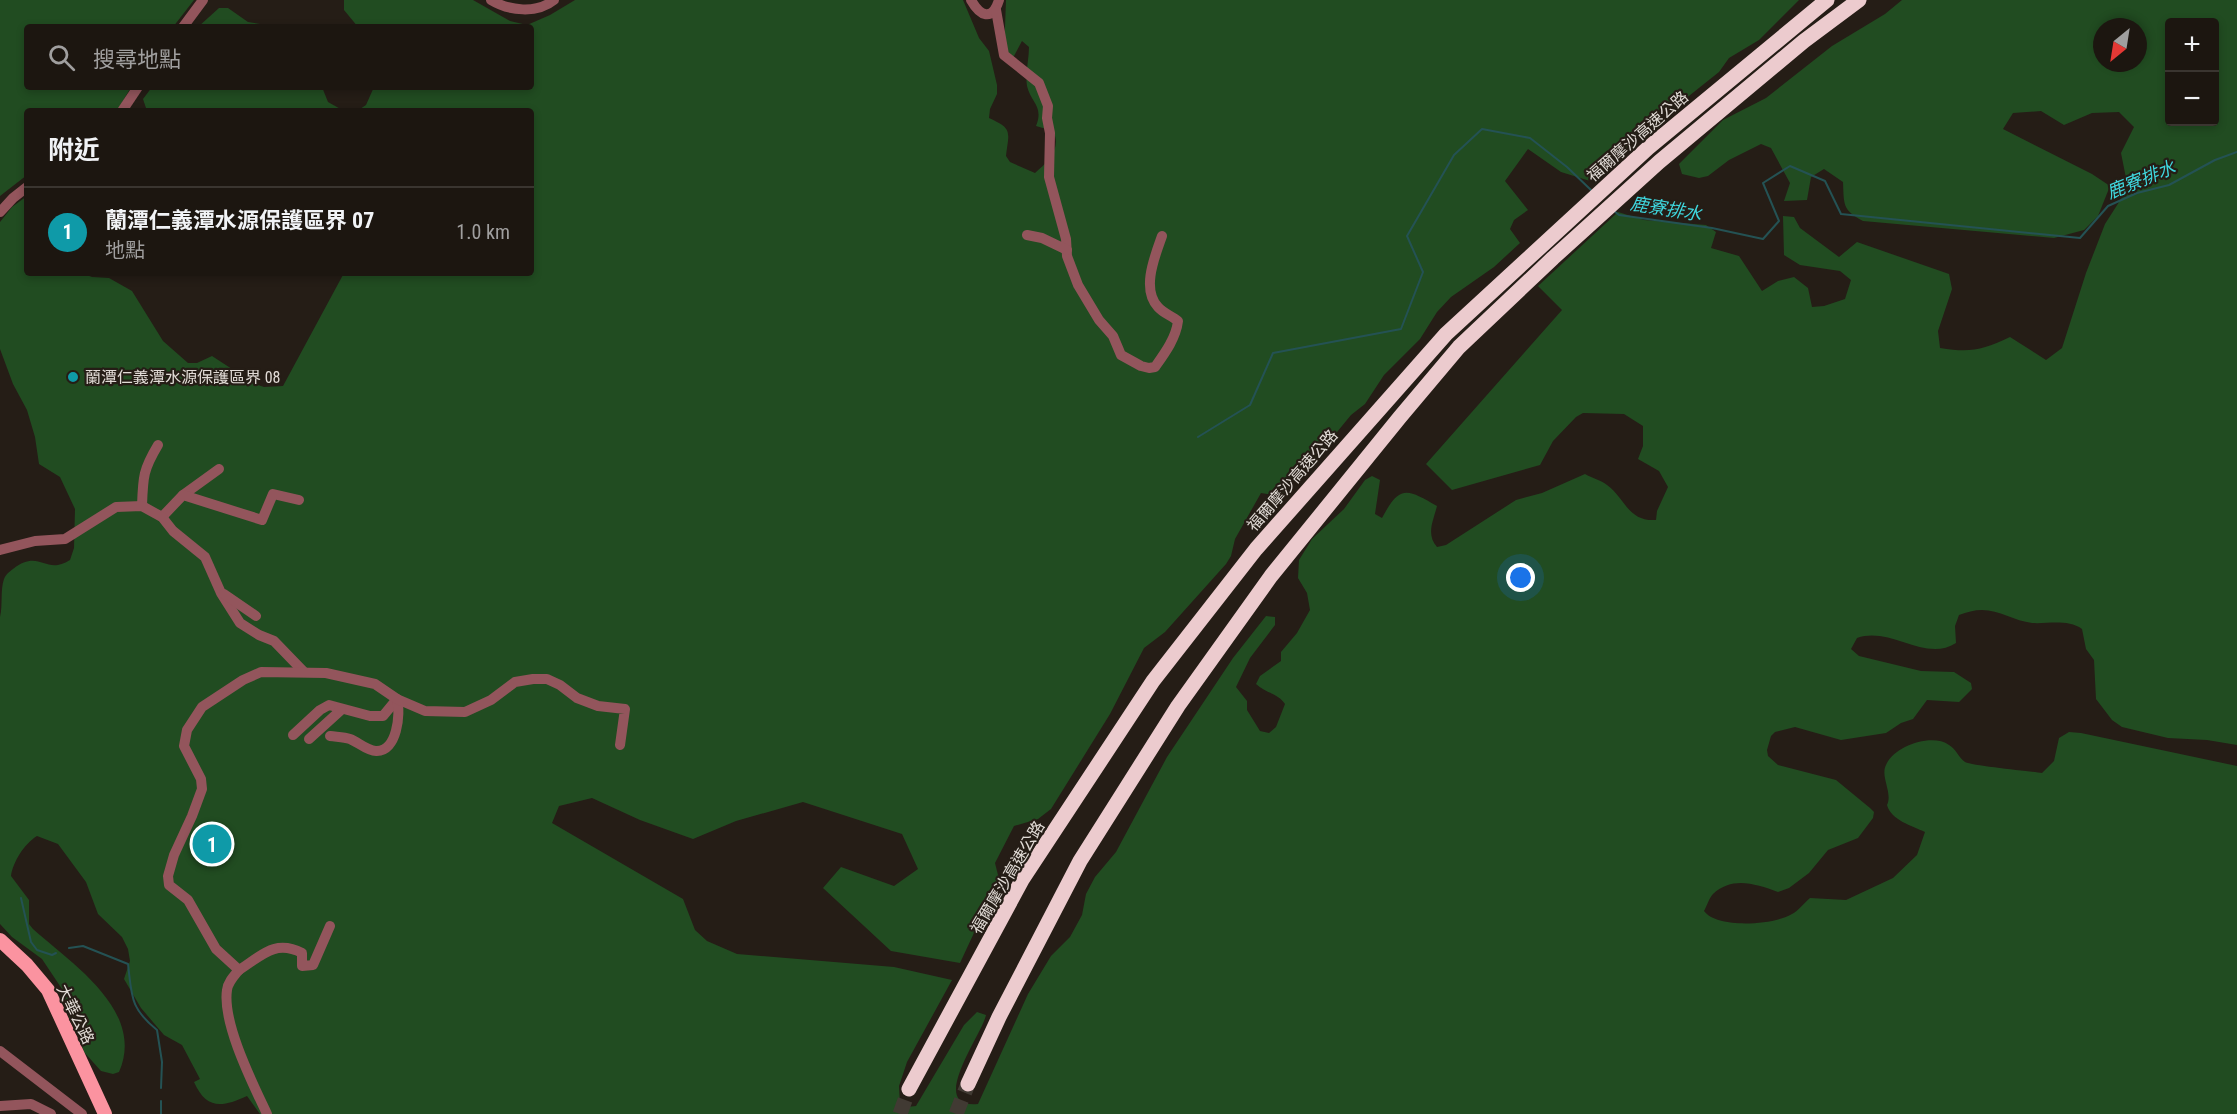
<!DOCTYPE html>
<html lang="zh-TW">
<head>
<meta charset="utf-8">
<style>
	:root { --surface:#1c1610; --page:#251f19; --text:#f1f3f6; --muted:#a09f9f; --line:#3a3530; --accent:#db2777 }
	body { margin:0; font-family:"Roboto Condensed","Noto Sans TC",sans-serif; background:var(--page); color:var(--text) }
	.controls { position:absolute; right:18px; top:18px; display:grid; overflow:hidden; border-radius:6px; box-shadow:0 3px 9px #0003 }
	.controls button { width:54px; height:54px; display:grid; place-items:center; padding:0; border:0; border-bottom:2px solid var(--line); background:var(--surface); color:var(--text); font:30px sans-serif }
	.compass { position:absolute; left:2093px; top:18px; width:54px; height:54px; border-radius:50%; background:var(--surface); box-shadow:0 3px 9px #0003; rotate:210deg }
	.you { position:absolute; left:1521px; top:578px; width:21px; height:21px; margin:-15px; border:4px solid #fff; border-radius:50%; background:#1a73e8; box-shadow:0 0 0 9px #1a73e833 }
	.badge { display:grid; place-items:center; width:39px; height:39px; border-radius:50%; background:var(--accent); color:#fff; font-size:20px; font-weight:700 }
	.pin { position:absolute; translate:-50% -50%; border:3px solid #fff; box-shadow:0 2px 6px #0006 }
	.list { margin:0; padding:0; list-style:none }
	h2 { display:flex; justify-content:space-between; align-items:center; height:78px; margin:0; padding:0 24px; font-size:26px }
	h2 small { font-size:20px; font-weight:400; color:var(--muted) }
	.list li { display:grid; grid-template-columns:39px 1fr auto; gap:18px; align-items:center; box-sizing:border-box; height:90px; padding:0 24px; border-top:2px solid var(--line) }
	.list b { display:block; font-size:22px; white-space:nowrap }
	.list p { margin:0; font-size:20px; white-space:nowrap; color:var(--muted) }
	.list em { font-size:20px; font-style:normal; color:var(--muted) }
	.icon { flex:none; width:33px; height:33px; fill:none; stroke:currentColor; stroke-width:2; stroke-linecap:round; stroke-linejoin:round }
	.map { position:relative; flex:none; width:2237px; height:1114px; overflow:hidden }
	.search { position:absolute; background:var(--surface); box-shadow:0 3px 9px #0003; left:24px; top:24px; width:510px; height:66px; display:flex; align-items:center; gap:15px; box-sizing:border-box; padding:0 21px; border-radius:6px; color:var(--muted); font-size:22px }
	.panel { position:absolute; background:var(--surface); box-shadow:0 3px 9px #0003; left:24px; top:108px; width:510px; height:168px; border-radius:6px }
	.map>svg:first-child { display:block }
	.green { fill:#214c21; fill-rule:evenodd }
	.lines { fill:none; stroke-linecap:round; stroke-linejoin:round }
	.stream { stroke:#245254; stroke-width:2 }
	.highway-tunnel { stroke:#413a33; stroke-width:15; stroke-dasharray:15 8; stroke-linecap:butt }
	.minor { stroke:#93555c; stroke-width:10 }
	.major { stroke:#fb93a0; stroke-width:14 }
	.highway { stroke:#eccbce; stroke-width:15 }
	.culture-dot { fill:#0f9aa8; stroke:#251d16; stroke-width:2 }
	.labels { text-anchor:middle; stroke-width:4.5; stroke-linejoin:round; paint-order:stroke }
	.street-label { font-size:16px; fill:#e1dbd6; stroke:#251d16 }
	.poi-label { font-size:16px; fill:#e1dbd6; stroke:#251d16; text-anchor:start }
	.water-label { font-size:18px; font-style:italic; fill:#3fd8df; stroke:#251d16 }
</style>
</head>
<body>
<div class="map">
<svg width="2237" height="1114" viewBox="0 0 2237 1114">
	<rect width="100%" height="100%" fill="#251d16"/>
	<g class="green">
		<polygon points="0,0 194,0 173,27 27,27 27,87 131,87 117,111 27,111 27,175 0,196"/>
		<path d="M344,0h129l37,21 17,4 23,-10 25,-15h388l16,38 10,13 8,34v9l-7,15 -1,9c24,11 20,13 17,38l4,6 25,11c13,-11 27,-25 18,-42l-17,-5c8,-20 -5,-23 -9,-40 -2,-12 2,-27 2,-39l-7,-6 -8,15 -6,6 -4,-8 2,-54h793l-40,40 -30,18 -10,14 -69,55 -60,54 -29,-9 -33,-23 -23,32 23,29 -14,10 -4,9 10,14 -26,24 -43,30 -14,15 -17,27 -36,36 -19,29 -14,11 -46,56 -25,25 -19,-3 -26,46 -4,17 -5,8 -61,68 -21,16 -34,66 -59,95 -13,10 -24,7 -19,37 4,16 -39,84 -69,-12 -68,-63 18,-21 53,19 24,-17 -16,-35 -99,-32 -67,19 -43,18 -53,-19 -48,-22 -33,8 -7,17 131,76 12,31 12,11 30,13 157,13 58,13 -45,82 -8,24 1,18 7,3 9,-1 48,-81 13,-13 9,3c-4,20 -60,94 -8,89l50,-110 23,-38 19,-19 12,-22 4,-21 9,-17 21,-25 51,-95 66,-99 33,-42 9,1v8l-25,33 -14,29 11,14v9l13,21 9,2 7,-6 9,-23c-7,-11 -20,-11 -29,-20l4,-8 21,-15v-9l16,-19 13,-23 -3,-17 -9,-15 1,-18 13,-21 32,-30 21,-29 7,-4 8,4 -5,34 7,4c18,-34 25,-29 55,-12 -4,16 -11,28 0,41l9,-2 70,-45 26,-7 43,-19c7,4 16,6 22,11 18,13 21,37 49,35l1,-9 11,-24 -9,-16 -21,-12 5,-13v-20l-19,-12 -41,-1 -7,4 -23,24 -13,24 -88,25 -26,-26 136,-154 -24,-24 80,-74 26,8 62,5 10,7 -5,16 28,8 23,35 16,-10 16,-4 14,11 4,19 12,-1 21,-7 6,-19 -11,-9 -40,-6 -16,-10 -1,-39 11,1 6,11 39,29 18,-15 92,32 3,15 -14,42 2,17c31,5 42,2 70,-11l36,23 16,-12 24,-75 19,-49 23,-36 -7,-35 13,-26 -15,-15 -27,1 -28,12 -23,-14 -28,2 -10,16 89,45 18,12 -12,30 -14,14 -30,8 -191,-17c-21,-11 -19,-17 -20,-39l-19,-13 -13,8 -4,23 -23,1 6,-18 -19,-35 -10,-4 -32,16 -21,16 -9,2 -17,-4 -3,-10 44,-44 43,-22 66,-52 53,-32 17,-14h335v745l-30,-5 -39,-2 -46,-11 -10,-7 -16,-21 -2,-39 -8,-11 -4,-20c-14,-10 -34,-5 -50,-6 -17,-2 -33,-13 -50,-13 -8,0 -15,2 -23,5l-4,11 1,17c-31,20 -65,-17 -99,-5l-6,11 8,7 62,15 33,1 17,11 1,6 -13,13 -32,-2 -14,19 -12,4 -15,10 -45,7 -46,-13 -20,5 -4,4 -4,14 1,6 10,9 58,15 34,28 4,4 -1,6 -15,20 -30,12 -19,23 -20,15 -11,4c-23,-8 -45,-16 -65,2 -4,4 -6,12 -9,17 13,18 70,14 88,3 6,-3 12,-11 18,-16l36,2 47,-22 24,-23 8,-23c-13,-6 -34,-12 -38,-27 6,-13 -7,-28 -1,-40 8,-19 46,-32 63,-20 7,4 10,13 16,17 8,4 64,9 77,11l12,-12 5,-23 10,-6 12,1 156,33v348h-1977l-13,-18c-26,12 -41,13 -53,-14l6,-3 -18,-34 -18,-10 -23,-27 -17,-29 6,-18 -2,-12 -6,-12 -24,-23 -12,-32 -28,-38 -21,-8c-13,8 -24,26 -26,40l18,24v24l4,5c38,34 113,82 86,143l-6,2 -12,-3 -17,-19 -8,-25 -7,-10 -7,-28 -20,-30 -30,-22 -12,-13v-307c3,-12 0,-26 4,-38 2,-5 5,-7 9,-10 27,-21 32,7 57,-9l4,-12 1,-39 -15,-32 -21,-13 -4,-27 -8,-27 -14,-26 -13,-35v-127l12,-15 15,-11v77h54l11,4 17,1 23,13 31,50 25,22h9l15,-7 43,28 9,3 19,-1 61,-113h187v-162h-174l9,-6 8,-18h157v-60h-173l-14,-17zM2170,22h44v100h-44zM2102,27h36v36h-36z"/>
		<polygon points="219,8 228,8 248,22 278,27 198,27"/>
		<polygon points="152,87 322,87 328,102 344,111 174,111 146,108 143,99"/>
	</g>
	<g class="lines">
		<g class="stream">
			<polyline points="1614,211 1619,215 1712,228 1763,239 1779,221 1763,183 1790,166 1825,181 1841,214 2080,238 2108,206 2137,193 2169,185 2215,160 2237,152"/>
			<polyline points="1198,437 1250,405 1273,353 1401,329 1423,272 1407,236 1454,155 1482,129 1530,138 1567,167 1592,191"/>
			<polyline points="21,898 31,942 37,950 52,955 56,953"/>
			<path d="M69,948l14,-2 45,18c4,33 2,44 29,66l5,32 -1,26"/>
			<polyline points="161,1101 161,1114"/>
		</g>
		<g class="highway-tunnel">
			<polyline points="900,1114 909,1089"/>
			<polyline points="956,1114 968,1084"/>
		</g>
		<g class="minor">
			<path d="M491,0c18,11 46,14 63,0"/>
			<path d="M971,0c9,16 21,22 28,0"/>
			<path d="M996,10l8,45 35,28 9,23 -1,12 3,15 -1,44 17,62 1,17 11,29 21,35 14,16 8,19 20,11 8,2 6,-1c10,-14 21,-29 23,-46 -6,-5 -15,-8 -20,-14 -17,-18 -3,-51 4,-71"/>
			<polyline points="183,27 203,0"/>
			<polyline points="122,111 138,87"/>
			<polyline points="0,212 13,198 27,187"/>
			<polyline points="1027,235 1042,238 1067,250"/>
			<polyline points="183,495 219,469"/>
			<path d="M142,506c1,-29 1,-36 16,-61"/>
			<polyline points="162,517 183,495 262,520 273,494 299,500"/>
			<polyline points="0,550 35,541 65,539 116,507 142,506 162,517 173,531 205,557 221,593 240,623 259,635 274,641 304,672"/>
			<polyline points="224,594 256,616"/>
			<polyline points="293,735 320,710 329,705 370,716 383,716 397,699"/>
			<path d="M330,736c7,1 14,1 20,3 8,3 17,12 26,12 21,1 25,-37 21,-52"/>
			<polyline points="309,739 341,710"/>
			<path d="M239,970c22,-14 36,-31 63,-17v13l11,-1 17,-39"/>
			<polyline points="0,1051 82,1114"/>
			<polyline points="0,1106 31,1104 51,1114"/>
			<path d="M267,1114c-14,-30 -45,-91 -40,-124 1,-8 7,-14 12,-20l-23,-21 -28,-49 -19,-15 -1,-9 6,-21 18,-39 10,-27 -1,-10 -17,-33 3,-16 15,-23 41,-27 18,-8 65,1 49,11 22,15 28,12 40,1 26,-12 24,-18 18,-3h14l13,6 17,13 21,8 27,3 -5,36"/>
		</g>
		<polyline class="major" points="0,940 27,965 48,990 105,1114"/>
		<g class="highway">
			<polyline points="968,1084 999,1017 1080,861 1178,706 1271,576 1400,417 1459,347 1553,258 1659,162 1804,41 1859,0"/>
			<polyline points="909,1089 1022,880 1153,681 1256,549 1446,334 1648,148 1827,0"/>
		</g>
	</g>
	<circle class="culture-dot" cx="73" cy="377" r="6"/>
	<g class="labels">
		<g class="street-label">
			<text transform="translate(1637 136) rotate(-41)" y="6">福爾摩沙高速公路</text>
			<text transform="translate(1292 480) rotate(-49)" y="6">福爾摩沙高速公路</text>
			<text transform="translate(1007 877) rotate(-59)" y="6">福爾摩沙高速公路</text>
			<text transform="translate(76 1014) rotate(64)" y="6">大華公路</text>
		</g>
		<g class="poi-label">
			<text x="85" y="383">蘭潭仁義潭水源保護區界 08</text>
		</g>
		<g class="water-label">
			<text transform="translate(2141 180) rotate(-22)" y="6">鹿寮排水</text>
			<text transform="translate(1666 209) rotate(9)" y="6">鹿寮排水</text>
		</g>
	</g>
</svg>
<div class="controls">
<button>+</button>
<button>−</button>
</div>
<svg class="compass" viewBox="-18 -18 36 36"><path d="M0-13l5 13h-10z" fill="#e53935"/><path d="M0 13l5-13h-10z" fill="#a09f9f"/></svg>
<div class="you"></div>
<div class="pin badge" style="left:212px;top:844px;background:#0f9aa8">1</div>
<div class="search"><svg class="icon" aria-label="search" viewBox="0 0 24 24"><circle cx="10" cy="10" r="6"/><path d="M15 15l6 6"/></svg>搜尋地點</div>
<section class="panel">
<h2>附近<small></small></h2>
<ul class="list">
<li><span class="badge" style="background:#0f9aa8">1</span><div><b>蘭潭仁義潭水源保護區界 07</b><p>地點</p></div><em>1.0 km</em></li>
</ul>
</section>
</div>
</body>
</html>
